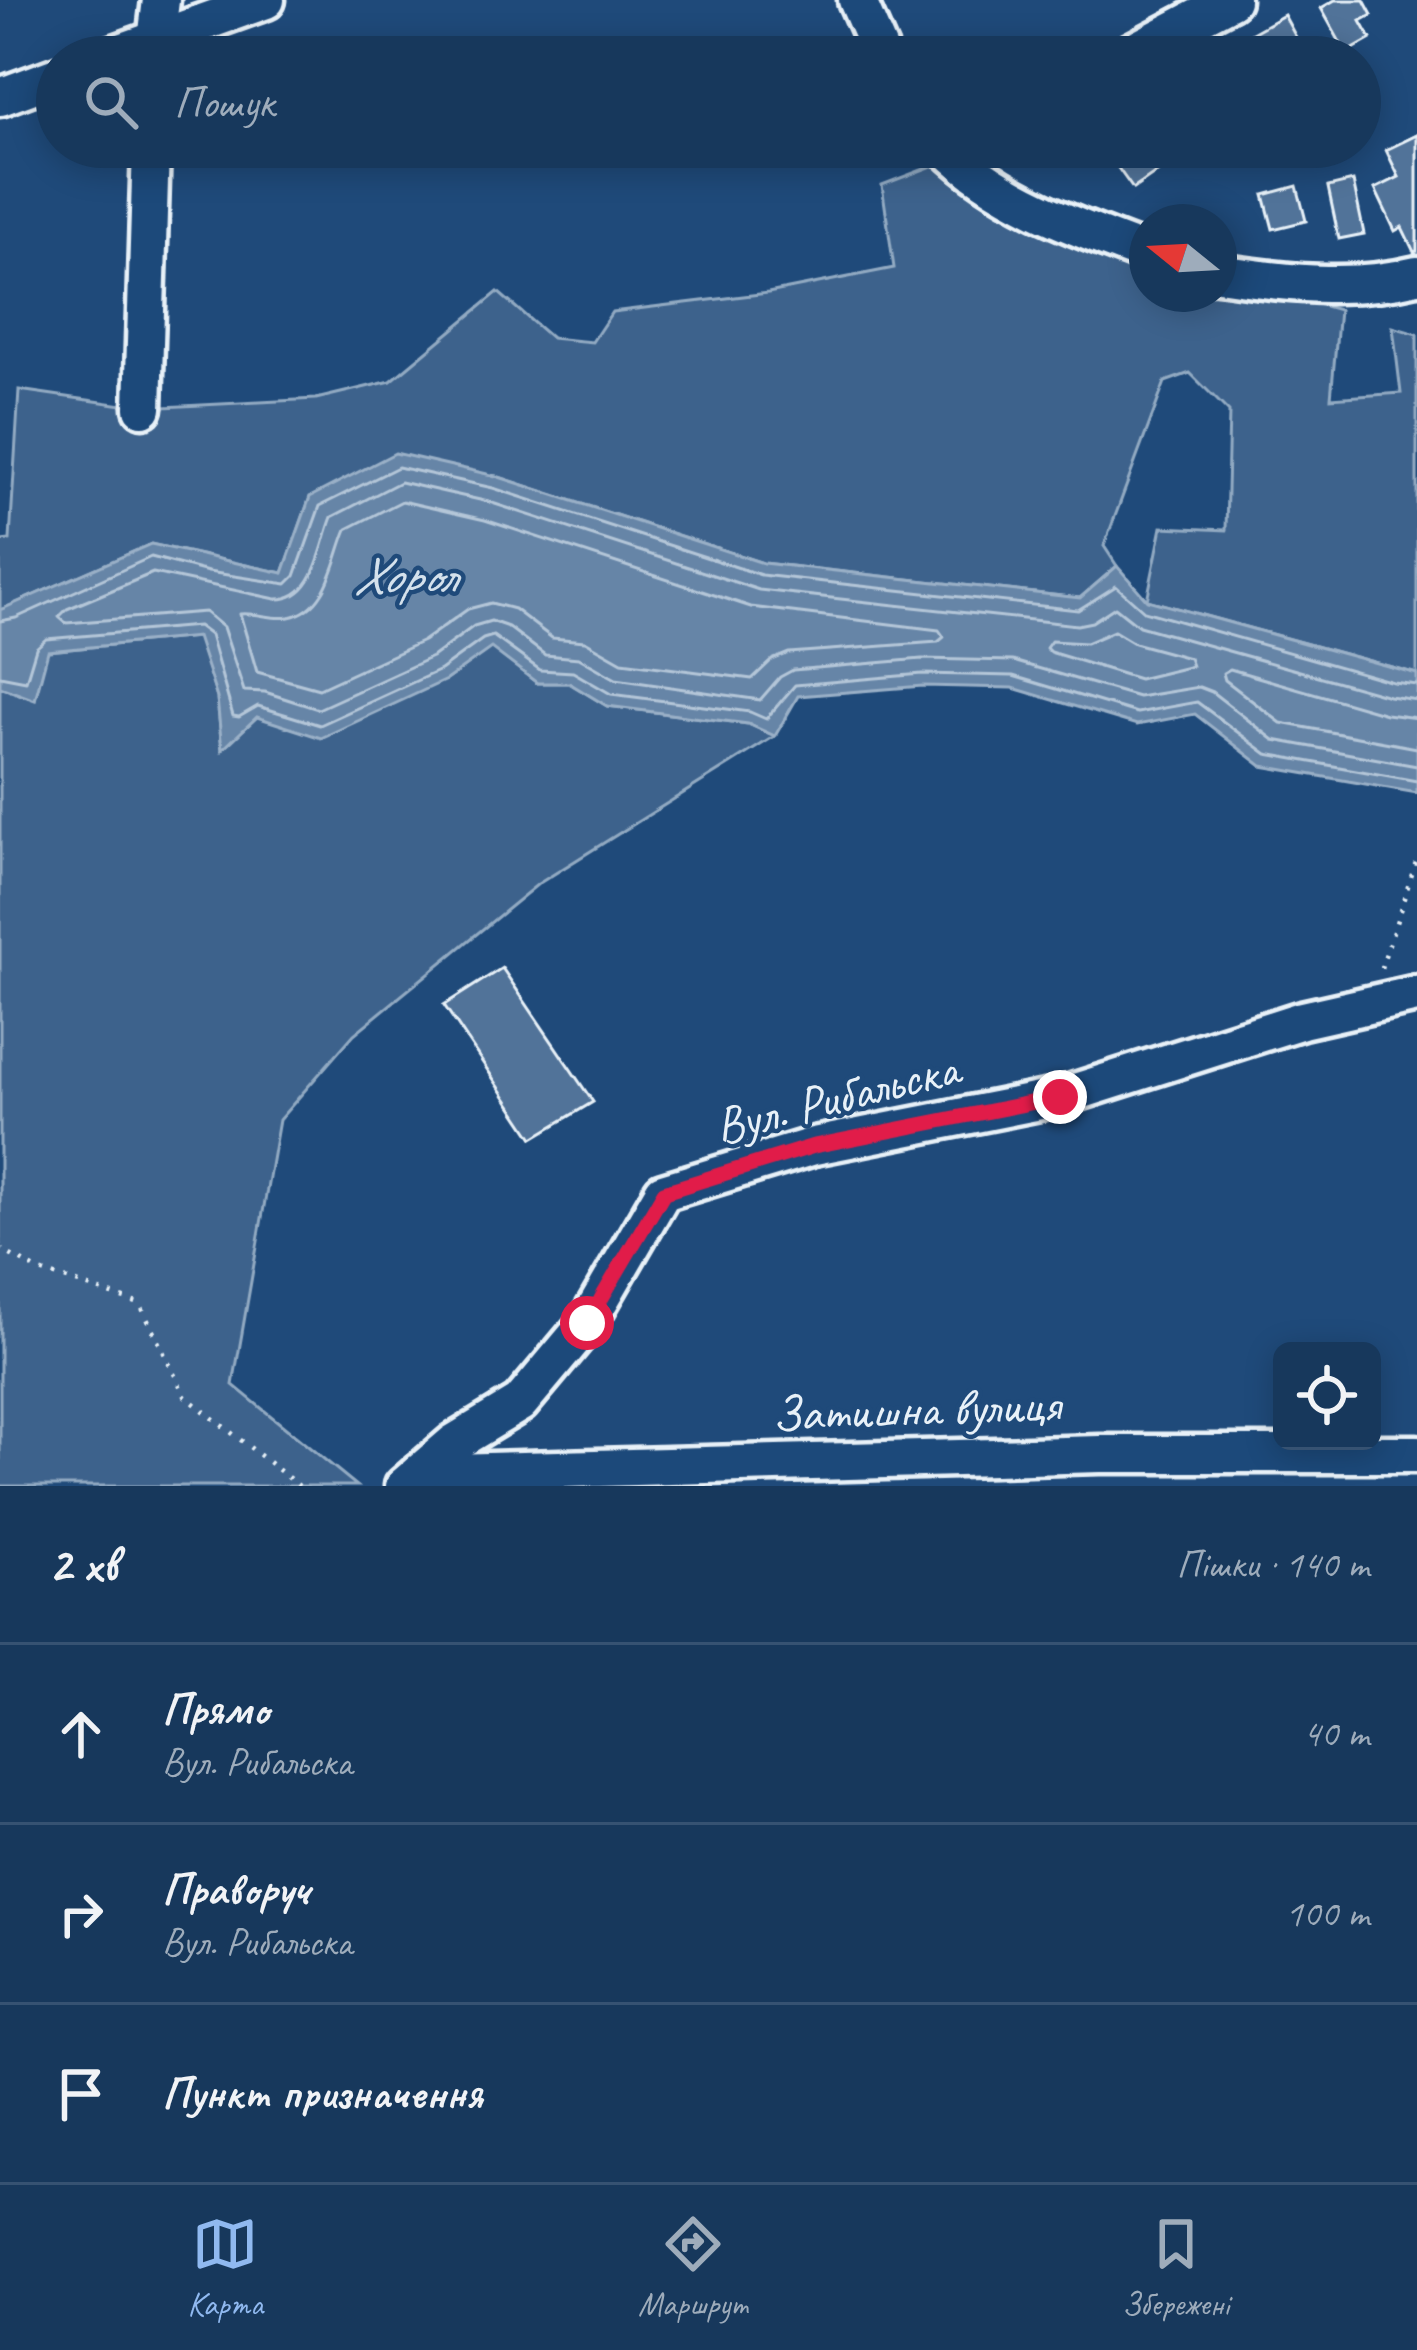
<!DOCTYPE html>
<html lang="uk">
<head>
<meta charset="utf-8">
<style>
	:root { --surface:#17385c; --page:#244365; --text:#f1f3f6; --muted:#9eacbb; --line:#365272; --accent:#90b9f0 }
	body { margin:0; font-family:Caveat,sans-serif; background:var(--page); color:var(--text) }
	.controls { position:absolute; right:36px; bottom:36px; display:grid; overflow:hidden; border-radius:18px; box-shadow:0 6px 30px #0003 }
	.controls button { width:108px; height:108px; display:grid; place-items:center; padding:0; border:0; border-bottom:3px solid var(--line); background:var(--surface); color:var(--text); font:60px sans-serif }
	.compass { position:absolute; left:1129px; top:204px; width:108px; height:108px; border-radius:50%; background:var(--surface); box-shadow:0 6px 30px #0003; rotate:288deg }
	.stop { position:absolute; width:36px; height:36px; margin:-27px; border:9px solid #e11d48; border-radius:50%; background:#fff }
	.stop.end { background:#e11d48; border-color:#fff; box-shadow:0 3px 12px #0008 }
	.list { margin:0; padding:0; list-style:none }
	h2 { display:flex; justify-content:space-between; align-items:center; height:156px; margin:0; padding:0 48px; font-size:51px }
	h2 small { font-size:39px; font-weight:400; color:var(--muted) }
	.list li { display:grid; grid-template-columns:78px 1fr auto; gap:36px; align-items:center; box-sizing:border-box; height:180px; padding:0 48px; border-top:3px solid var(--line) }
	.list b { display:block; font-size:45px; white-space:nowrap }
	.list p { margin:0; font-size:39px; white-space:nowrap; color:var(--muted) }
	.list em { font-size:39px; font-style:normal; color:var(--muted) }
	.icon { flex:none; width:66px; height:66px; fill:none; stroke:currentColor; stroke-width:2; stroke-linecap:round; stroke-linejoin:round }
	.map { position:relative; flex:none; width:1417px; height:1486px; overflow:hidden }
	.search { position:absolute; background:var(--surface); box-shadow:0 6px 30px #0003; left:36px; right:36px; top:36px; height:132px; display:flex; align-items:center; gap:30px; box-sizing:border-box; padding:0 42px; border-radius:66px; color:var(--muted); font-size:45px }
	.sheet { height:696px; background:var(--surface) }
	nav { display:flex; justify-content:space-around; align-items:center; box-sizing:border-box; height:168px; border-top:3px solid var(--line); background:var(--surface); font-size:33px; color:var(--muted) }
	nav a { display:grid; justify-items:center; gap:6px }
	nav .on { color:var(--accent) }
	.map>svg:first-child { display:block }
	.green { fill:#3c628c; stroke:#92aac2; stroke-width:3 }
	.water { fill:#6685a7; stroke:#9ab0c7; stroke-width:3 }
	.lines { fill:none; stroke-linecap:round; stroke-linejoin:round }
	.shore { stroke:#b4c6d8; stroke-width:3 }
	.building { fill:#517399; stroke:#e8f1f8; stroke-width:3 }
	.minor-casing { stroke:#e8f1f8; stroke-width:45 }
	.path { stroke:#e8f1f8; stroke-width:4.5; stroke-dasharray:3 9; stroke-linecap:butt }
	.minor { stroke:#1f4a7a; stroke-width:36 }
	.route { stroke:#e11d48; stroke-width:15 }
	.labels { text-anchor:middle; stroke-width:9; stroke-linejoin:round; paint-order:stroke }
	.street-label { font-size:51px; fill:#e8f1f8; stroke:#1f4a7a }
	.water-label { font-size:54px; font-style:italic; fill:#d4e1ec; stroke:#1f4a7a }
</style>
</head>
<body>
<div class="map">
<svg width="1417" height="1486" viewBox="0 0 1417 1486">
	<rect width="100%" height="100%" fill="#1f4a7a"/>
	<filter id="ink" filterUnits="userSpaceOnUse"><feTurbulence type="fractalNoise" baseFrequency=".00833" numOctaves="2"/><feDisplacementMap in="SourceGraphic" scale="24" xChannelSelector="R" yChannelSelector="G"/><feConvolveMatrix kernelMatrix="1 2 1 2 8 2 1 2 1" color-interpolation-filters="sRGB"/></filter>
	<g filter="url(#ink)">
		<g class="green">
			<polygon points="956,157 1147,254 1147,294 1219,294 1219,277 1339,310 1331,398 1401,393 1393,327 1417,334 1417,674 1147,600 1162,527 1226,530 1229,412 1190,373 1165,382 1104,546 1117,566 1080,598 763,563 496,476 310,497 283,573 151,544 0,610 0,541 10,540 19,390 143,408 316,399 391,381 498,292 551,338 592,342 612,312 768,293 894,268 882,185"/>
			<polygon points="198,637 217,698 222,749 257,717 446,680 491,647 537,683 569,683 607,706 748,724 775,736 538,884 354,1034 279,1120 233,1385 357,1486 0,1486 0,687 35,699 47,651"/>
		</g>
		<polygon class="water" points="395,453 496,476 763,563 1080,598 1117,566 1147,600 1417,674 1417,793 1262,766 1195,714 1137,725 1013,688 923,686 798,696 775,736 748,724 607,706 569,683 537,683 491,648 446,680 321,738 257,717 222,750 217,698 197,637 48,651 35,700 0,687 0,610 151,544 283,573 310,497"/>
		<g class="lines">
			<g class="shore">
				<path d="M402,501l83,19 266,87 188,23 5,7 -6,5 -149,11 -17,7 -20,19 -130,-17 -37,-21 -33,-3 -38,-29 -23,-6 -23,6 -45,32 -104,48 -62,-17 -17,-58c16,-2 33,6 49,3 40,-7 45,-57 58,-88z"/>
				<polyline points="0,621 16,618 151,557 208,572 287,584 295,576 320,506 398,467 493,488 761,575 1078,610 1116,586 1144,611 1393,682 1417,685"/>
				<polygon points="1114,631 1134,643 1189,658 1192,666 1139,679 1050,652 1046,648 1051,641 1086,643"/>
				<polyline points="0,676 26,681 36,648 46,639 198,626 210,635 233,716 239,717 258,706 320,725 440,670 483,639 493,636 540,670 573,672 611,694 750,712 766,719 795,685 922,674 1013,676 1137,713 1197,702 1267,754 1417,781"/>
				<path d="M1417,700l-28,-4 -250,-70 -24,-19 -23,15 -15,3 -318,-35 -270,-88 -89,-20 -68,35c-12,30 -16,83 -56,82l-123,-26 -86,36 -8,8 7,6 139,-11 18,15 21,64 21,1 53,17 114,-52 42,-31 17,-5 17,6 37,28 34,3 37,21 144,21 20,-23 13,-7 129,-11 91,2 125,36 61,-10 13,5 62,48 143,26"/>
				<polyline points="1417,718 1386,714 1230,669 1223,673 1225,680 1281,723 1417,748"/>
			</g>
		</g>
		<g class="building">
			<polygon points="1335,0 1364,0 1372,15 1361,21 1371,39 1346,53 1321,8"/>
			<polygon points="1284,15 1304,52 1296,57 1265,57 1252,33"/>
			<polygon points="1417,135 1417,251 1414,252 1402,227 1395,231 1375,189 1399,177 1386,150"/>
			<polygon points="1103,147 1152,147 1166,166 1133,189"/>
			<polygon points="1353,181 1364,234 1339,239 1328,187"/>
			<polygon points="1297,186 1306,221 1273,229 1264,195"/>
			<polygon points="502,968 593,1102 533,1138 444,1005"/>
		</g>
		<g class="lines">
			<defs>
				<g id="minor">
					<polyline points="857,0 882,57"/>
					<polyline points="107,57 266,0"/>
					<polyline points="154,57 161,0"/>
					<polyline points="1123,57 1231,0"/>
					<polyline points="0,97 57,76"/>
					<path d="M945,147c54,53 132,81 202,107"/>
					<path d="M1219,273c65,10 133,18 198,2"/>
					<polyline points="143,408 151,147"/>
					<polyline points="419,1473 1100,1454 1417,1454"/>
					<polyline points="404,1486 454,1443 520,1403 587,1323 663,1192 814,1146 1060,1097 1302,1020 1417,994"/>
				</g>
			</defs>
			<use href="#minor" class="minor-casing"/>
			<g class="path">
				<polyline points="1381,968 1417,859"/>
				<polyline points="0,1249 37,1270 140,1304 185,1396 299,1486"/>
			</g>
			<use href="#minor" class="minor"/>
		</g>
	</g>
	<g class="lines" filter="url(#ink)">
		<polyline class="route" points="587,1323 664,1192 814,1146 1060,1097"/>
	</g>
	<g class="labels">
		<g class="street-label">
			<text transform="translate(836 1096) rotate(-14)" y="18">Вул. Рибальска</text>
			<text transform="translate(916 1408) rotate(-2)" y="18">Затишна вулиця</text>
		</g>
		<g class="water-label">
			<text x="404" y="593">Хорол</text>
		</g>
	</g>
</svg>
<div class="controls">
<button><svg class="icon" aria-label="locate" viewBox="0 0 24 24"><circle cx="12" cy="12" r="6"/><path d="M12 2v4M12 18v4M2 12h4M18 12h4"/></svg></button>
</div>
<svg class="compass" viewBox="-18 -18 36 36"><path d="M0-13l5 13h-10z" fill="#e53935"/><path d="M0 13l5-13h-10z" fill="#9eacbb"/></svg>
<div class="stop" style="left:587px;top:1323px"></div>
<div class="stop end" style="left:1060px;top:1097px"></div>
<div class="search"><svg class="icon" aria-label="search" viewBox="0 0 24 24"><circle cx="10" cy="10" r="6"/><path d="M15 15l6 6"/></svg>Пошук</div>
</div>
<section class="sheet">
<h2>2 хв<small>Пішки · 140 m</small></h2>
<ul class="list">
<li><svg class="icon" aria-label="ahead" viewBox="0 0 24 24"><path d="M12 20V5M6 11l6-6 6 6"/></svg><div><b>Прямо</b><p>Вул. Рибальска</p></div><em>40 m</em></li>
<li><svg class="icon" aria-label="right" viewBox="0 0 24 24"><path d="M7 20v-9h11M14 6l5 5-5 5"/></svg><div><b>Праворуч</b><p>Вул. Рибальска</p></div><em>100 m</em></li>
<li><svg class="icon" aria-label="arrive" viewBox="0 0 24 24"><path d="M6 21V4h12l-3 4 3 4H6"/></svg><div><b>Пункт призначення</b></div></li>
</ul>
</section>
<nav>
<a class="on"><svg class="icon" aria-label="map" viewBox="0 0 24 24"><path d="M3 6l6-2 6 2 6-2v14l-6 2-6-2-6 2zM9 4v14M15 6v14"/></svg>Карта</a>
<a><svg class="icon" aria-label="directions" viewBox="0 0 24 24"><path d="M12 3l9 9-9 9-9-9zM9 14v-3h6M13 9l2 2-2 2"/></svg>Маршрут</a>
<a><svg class="icon" aria-label="saved" viewBox="0 0 24 24"><path d="M7 4h10v16l-5-4-5 4z"/></svg>Збережені</a>
</nav>
</body>
</html>
